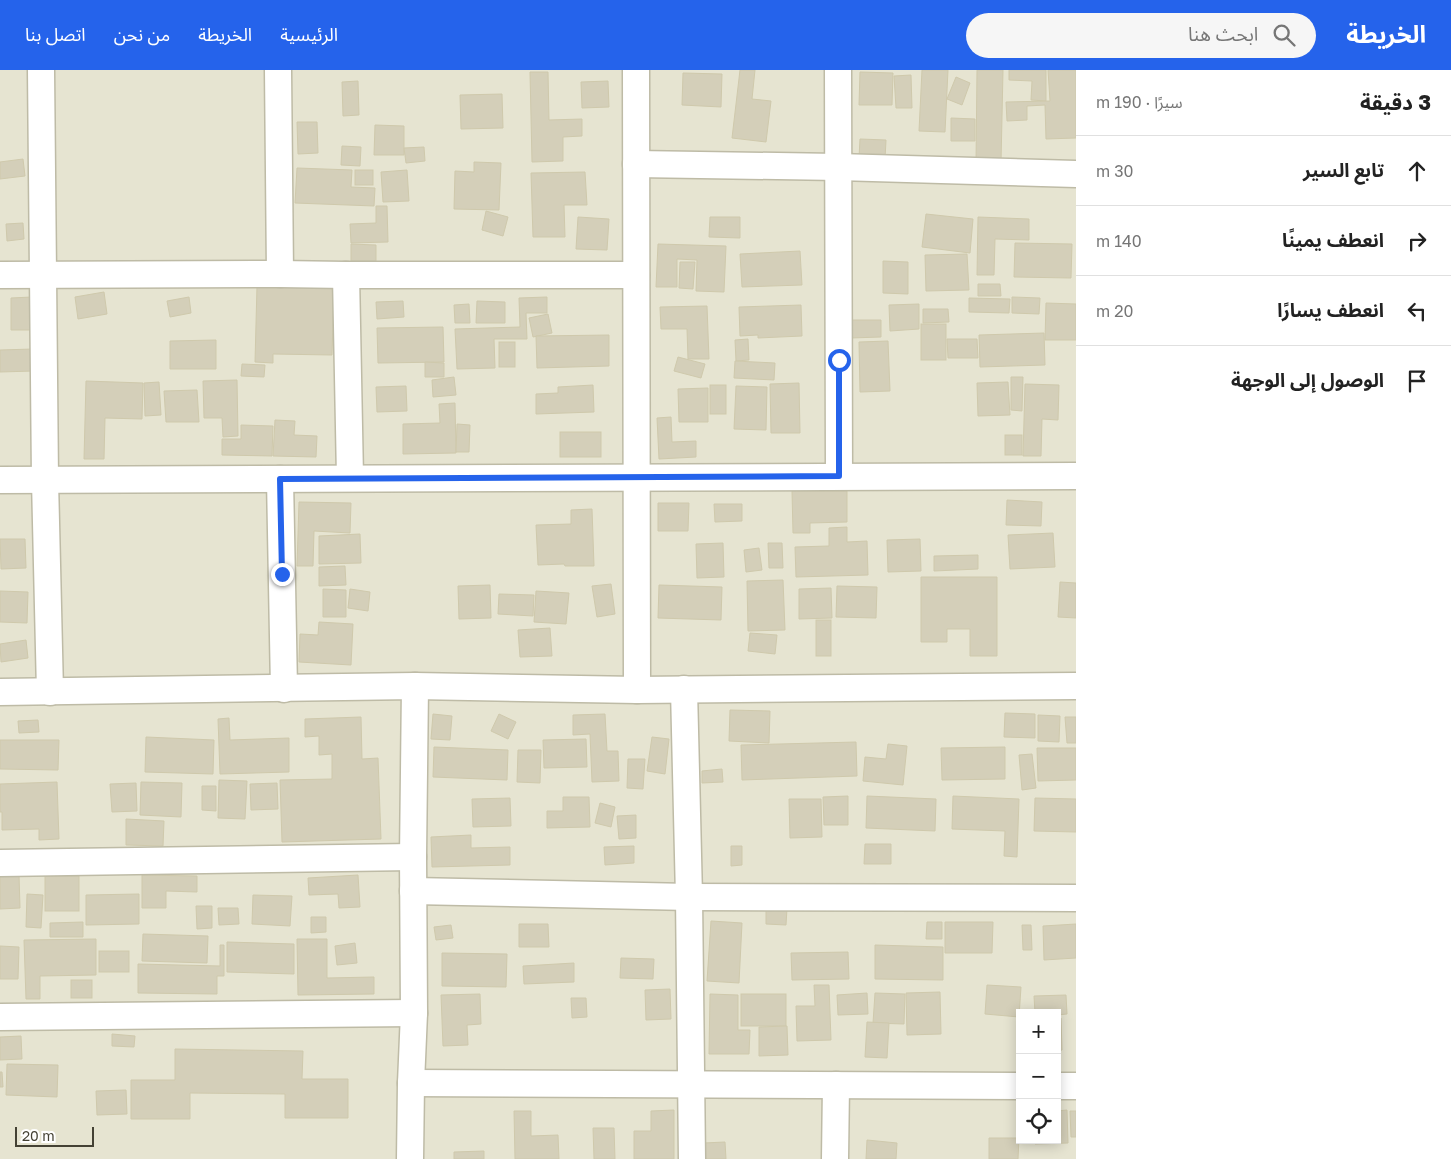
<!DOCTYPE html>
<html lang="ar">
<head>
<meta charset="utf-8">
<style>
	:root { --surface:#fff; --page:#f6f6f6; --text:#222; --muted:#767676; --line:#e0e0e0; --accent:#2563eb }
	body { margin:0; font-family:"Golos Text","Noto Sans Arabic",sans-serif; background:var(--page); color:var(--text); direction:rtl }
	.controls { position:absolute; right:15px; bottom:15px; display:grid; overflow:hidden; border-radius:0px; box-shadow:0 2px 12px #0003 }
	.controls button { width:45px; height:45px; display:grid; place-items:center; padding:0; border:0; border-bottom:1px solid var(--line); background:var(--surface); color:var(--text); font:25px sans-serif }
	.scale { position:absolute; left:15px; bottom:12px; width:79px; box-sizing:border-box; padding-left:5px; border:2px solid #444134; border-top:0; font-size:14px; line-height:18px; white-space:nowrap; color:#444134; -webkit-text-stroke:4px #fff; paint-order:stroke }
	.stop { position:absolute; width:15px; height:15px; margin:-11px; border:4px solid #2563eb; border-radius:50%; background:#fff }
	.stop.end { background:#2563eb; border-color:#fff; box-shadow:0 1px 5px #0008 }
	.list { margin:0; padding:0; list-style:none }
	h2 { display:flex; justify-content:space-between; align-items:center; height:65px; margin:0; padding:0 20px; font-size:21px }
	h2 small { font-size:16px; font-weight:400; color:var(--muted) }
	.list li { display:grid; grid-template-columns:32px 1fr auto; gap:15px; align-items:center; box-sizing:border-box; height:70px; padding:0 20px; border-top:1px solid var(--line) }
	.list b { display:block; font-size:19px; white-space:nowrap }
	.list em { font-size:16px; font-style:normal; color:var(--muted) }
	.icon { flex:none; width:28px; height:28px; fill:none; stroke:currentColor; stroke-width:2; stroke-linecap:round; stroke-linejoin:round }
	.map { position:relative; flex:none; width:1076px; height:1089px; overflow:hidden; direction:ltr }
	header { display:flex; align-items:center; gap:30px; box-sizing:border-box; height:70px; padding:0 25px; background:var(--accent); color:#fff }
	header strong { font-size:24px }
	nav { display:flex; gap:28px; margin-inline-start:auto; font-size:18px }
	.search { width:350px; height:45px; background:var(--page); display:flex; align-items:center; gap:12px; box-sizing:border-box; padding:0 18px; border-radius:28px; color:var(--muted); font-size:19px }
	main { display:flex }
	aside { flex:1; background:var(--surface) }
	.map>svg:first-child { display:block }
	.residential { fill:#e6e4d1; fill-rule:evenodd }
	.building { fill:#d4cfb9; stroke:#cfc9ac }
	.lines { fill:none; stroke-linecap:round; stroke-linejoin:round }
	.street-casing { stroke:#bebba6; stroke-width:29 }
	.street { stroke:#fff; stroke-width:26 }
	.route { stroke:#2563eb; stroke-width:6 }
</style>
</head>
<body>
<header>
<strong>الخريطة</strong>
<div class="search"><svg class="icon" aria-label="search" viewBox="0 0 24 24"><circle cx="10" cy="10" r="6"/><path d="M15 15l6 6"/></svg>ابحث هنا</div>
<nav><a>الرئيسية</a><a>الخريطة</a><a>من نحن</a><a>اتصل بنا</a></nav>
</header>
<main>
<aside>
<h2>3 دقيقة<small>سيرًا · 190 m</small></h2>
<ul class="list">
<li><svg class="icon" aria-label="ahead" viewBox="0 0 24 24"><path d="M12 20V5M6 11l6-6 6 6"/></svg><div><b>تابع السير</b></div><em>30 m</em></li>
<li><svg class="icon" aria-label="right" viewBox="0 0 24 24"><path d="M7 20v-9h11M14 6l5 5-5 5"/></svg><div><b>انعطف يمينًا</b></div><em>140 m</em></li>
<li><svg class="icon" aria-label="left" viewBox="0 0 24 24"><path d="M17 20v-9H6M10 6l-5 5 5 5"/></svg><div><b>انعطف يسارًا</b></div><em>20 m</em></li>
<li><svg class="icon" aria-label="arrive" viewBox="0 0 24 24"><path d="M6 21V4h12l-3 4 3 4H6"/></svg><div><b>الوصول إلى الوجهة</b></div></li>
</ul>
</aside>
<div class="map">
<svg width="1076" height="1089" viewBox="0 0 1076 1089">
	<rect width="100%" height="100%" fill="#f2f1e4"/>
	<path class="residential" d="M0,0h1076v1089h-1076zM1020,943h37v127h-37z"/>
	<g class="building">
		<polygon points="740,0 755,0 752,29 771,31 766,72 732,68"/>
		<polygon points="922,0 948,0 945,62 919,61"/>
		<polygon points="977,0 1003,0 1001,93 976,93"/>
		<polygon points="1009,0 1046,0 1046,31 1031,30 1032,11 1009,10"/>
		<polygon points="1048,0 1076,0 1076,68 1046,69 1045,35 1027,36 1027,50 1007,51 1006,32 1050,31"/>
		<polygon points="530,2 548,2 549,50 582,49 582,66 563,67 563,91 532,92"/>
		<polygon points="860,2 893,3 892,35 859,35"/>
		<polygon points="683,3 722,4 721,37 682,35"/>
		<polygon points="911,5 912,38 896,38 894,6"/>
		<polygon points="956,7 970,13 962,35 947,29"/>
		<polygon points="358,11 359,45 343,46 342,12"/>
		<polygon points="608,11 609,37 582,38 581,12"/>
		<polygon points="502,24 503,58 461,59 460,25"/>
		<polygon points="951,48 975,49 975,71 951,71"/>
		<polygon points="297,52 317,52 318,83 298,84"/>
		<polygon points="375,55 404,56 404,85 374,85"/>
		<polygon points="860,69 886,70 885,89 859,88"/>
		<polygon points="342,76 361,77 360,96 341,95"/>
		<polygon points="424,77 425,91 406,93 404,78"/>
		<polygon points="23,89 25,106 0,109 0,92"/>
		<polygon points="474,92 501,93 499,140 454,139 455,101 474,102"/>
		<polygon points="297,98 352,100 351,117 375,118 374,136 295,133"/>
		<rect x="355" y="100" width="18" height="15"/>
		<polygon points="407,100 409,131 383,132 381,102"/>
		<polygon points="585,102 587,135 564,135 565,167 533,167 531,103"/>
		<polygon points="376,136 387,136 388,172 351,173 350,154 376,153"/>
		<polygon points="486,141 508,147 503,166 482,160"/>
		<polygon points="926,144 973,149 970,183 922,177"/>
		<polygon points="578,147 609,149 607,180 576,179"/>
		<polygon points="710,147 740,147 740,168 709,167"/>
		<polygon points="978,147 1029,149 1029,170 995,169 994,205 977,205"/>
		<polygon points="23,153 24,169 7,171 6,154"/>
		<polygon points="1015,173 1072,174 1071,208 1014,207"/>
		<polygon points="351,174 376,175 376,191 351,191"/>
		<polygon points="658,174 726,176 724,222 696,221 697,190 677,189 677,217 656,217"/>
		<polygon points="800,181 802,215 742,217 740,184"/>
		<polygon points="967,184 969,220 926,221 925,185"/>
		<polygon points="883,191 908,192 908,224 883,223"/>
		<polygon points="680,192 695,192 693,219 679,218"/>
		<polygon points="978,214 1000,214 1001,226 978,226"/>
		<polygon points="257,216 334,218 332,285 273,284 273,293 255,292"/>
		<polygon points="104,222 107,244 78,249 75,227"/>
		<polygon points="32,227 33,260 11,260 11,228"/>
		<polygon points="189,227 191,243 170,247 167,231"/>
		<polygon points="547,227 547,243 526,243 527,269 494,269 495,298 457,299 455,259 520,257 519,228"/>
		<polygon points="1012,227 1040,228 1039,244 1012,243"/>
		<polygon points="969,228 1010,229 1009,243 969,242"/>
		<polygon points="403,231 404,247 377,249 376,232"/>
		<polygon points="477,231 505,232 505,253 476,253"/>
		<polygon points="1046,233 1076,234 1076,270 1045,270"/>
		<polygon points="469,234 470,253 455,253 454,235"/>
		<polygon points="919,234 919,259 890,261 889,235"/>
		<polygon points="801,235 802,266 758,268 758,265 740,266 739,237"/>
		<polygon points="707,236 709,289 688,289 687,259 661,259 660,237"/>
		<polygon points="923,239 948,239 949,252 923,253"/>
		<polygon points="548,244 552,263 533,267 529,248"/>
		<polygon points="849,250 881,250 881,267 850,268"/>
		<rect x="921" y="254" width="25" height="36"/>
		<polygon points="443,257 444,292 378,293 377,258"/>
		<polygon points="1044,263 1045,295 980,297 979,265"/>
		<polygon points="609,265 609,296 537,298 536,266"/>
		<polygon points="748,269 749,290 736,291 735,270"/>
		<polygon points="947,269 977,269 978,288 948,288"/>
		<polygon points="216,270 216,299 170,299 170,271"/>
		<polygon points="888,271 890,321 860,322 859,272"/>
		<rect x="499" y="272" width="16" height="25"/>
		<polygon points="33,279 34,301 0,302 0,280"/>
		<polygon points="678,287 705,294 701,308 674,301"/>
		<polygon points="735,291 775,293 774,310 734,308"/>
		<polygon points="425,292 444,293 444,307 425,307"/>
		<polygon points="242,294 265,295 264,307 241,306"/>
		<polygon points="454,307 456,325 433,327 432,310"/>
		<polygon points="1011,307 1023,307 1022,341 1011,340"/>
		<polygon points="237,310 238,366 223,367 222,348 204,348 203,311"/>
		<polygon points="86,311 143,313 142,349 105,348 104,389 84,389"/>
		<polygon points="159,312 161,345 145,346 144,313"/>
		<polygon points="1008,312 1010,345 978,346 977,313"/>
		<polygon points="799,313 800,363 771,363 770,314"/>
		<polygon points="1025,314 1059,315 1058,350 1042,349 1041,386 1023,386"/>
		<polygon points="593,315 594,342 536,344 536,324 558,323 558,317"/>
		<rect x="710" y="315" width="16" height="29"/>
		<polygon points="406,316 407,341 377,342 376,317"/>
		<polygon points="736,316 767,317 766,360 734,359"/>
		<polygon points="708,318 708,352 679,352 678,319"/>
		<polygon points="197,320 199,352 166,352 164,321"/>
		<polygon points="455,333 456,383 403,384 403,354 440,353 439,334"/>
		<polygon points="671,347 672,372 696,371 696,387 659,389 657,348"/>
		<polygon points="275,350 295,351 294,365 317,366 316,387 273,386"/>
		<polygon points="457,354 470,355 469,382 456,382"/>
		<polygon points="241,355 273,356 272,386 222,385 222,369 241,369"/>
		<rect x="560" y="362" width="41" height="25"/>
		<rect x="1005" y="365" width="17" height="20"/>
		<polygon points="792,421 847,421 847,452 810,453 810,463 793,463"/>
		<polygon points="1007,430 1042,432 1041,456 1006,455"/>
		<polygon points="299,432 351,433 350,463 314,461 313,496 297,496"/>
		<polygon points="658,433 689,433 688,461 658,461"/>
		<polygon points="714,434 742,434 742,451 715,452"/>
		<polygon points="592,439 594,496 565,496 564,494 538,495 536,455 571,454 571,440"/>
		<polygon points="847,457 847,472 867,471 868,505 796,507 795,477 829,476 829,458"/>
		<polygon points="1053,463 1055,497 1010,499 1008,465"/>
		<polygon points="360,464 361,493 319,494 319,466"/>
		<polygon points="0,469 25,469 26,498 1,499"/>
		<polygon points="920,469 921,501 888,502 887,470"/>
		<polygon points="723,473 724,507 697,508 696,474"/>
		<polygon points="768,473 782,473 783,498 769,498"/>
		<polygon points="759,478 762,500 746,502 744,480"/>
		<polygon points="978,485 978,499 934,501 934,486"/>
		<polygon points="345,496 346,515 319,516 319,497"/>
		<polygon points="921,507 997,507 997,586 970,586 970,559 947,559 947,572 921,572"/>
		<polygon points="783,510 785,560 748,561 747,511"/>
		<polygon points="1060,512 1076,513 1076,548 1058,547"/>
		<polygon points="611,514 615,544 597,547 592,516"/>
		<polygon points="490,515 491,548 459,549 458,516"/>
		<polygon points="659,515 722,517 721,550 658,548"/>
		<polygon points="837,516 877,517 876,548 836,547"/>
		<polygon points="831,518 832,548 799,549 799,519"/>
		<polygon points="323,519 346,520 346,547 323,547"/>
		<polygon points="350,519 370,522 368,541 348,538"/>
		<polygon points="0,521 28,522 27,553 0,552"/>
		<polygon points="536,521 569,523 566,554 534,552"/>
		<polygon points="499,524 534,525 533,546 498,544"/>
		<rect x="816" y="550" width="15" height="36"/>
		<polygon points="319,552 353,554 351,595 299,592 300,564 318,565"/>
		<polygon points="550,558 552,586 520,587 518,560"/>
		<polygon points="750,563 777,565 775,584 748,581"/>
		<polygon points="26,570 28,588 1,592 0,574"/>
		<polygon points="730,640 770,641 769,673 729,671"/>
		<polygon points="1005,643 1035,644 1035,668 1004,667"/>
		<polygon points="433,644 452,646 450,670 431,669"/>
		<polygon points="499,644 516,652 508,669 491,661"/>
		<polygon points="605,644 607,681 618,681 619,711 592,712 590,664 573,665 573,645"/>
		<polygon points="1038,645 1060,646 1059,672 1038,671"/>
		<polygon points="361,647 362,689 378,688 381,769 282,772 280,710 332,709 332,684 319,685 319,666 305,667 305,649"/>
		<polygon points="1065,647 1076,647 1076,673 1067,673"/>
		<polygon points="229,648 230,670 289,668 289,702 220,704 218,649"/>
		<polygon points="38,650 39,662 19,663 18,651"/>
		<polygon points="146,667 214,670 213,704 145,702"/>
		<polygon points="652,667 669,669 665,704 647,701"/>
		<polygon points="586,669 587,697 544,698 543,670"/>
		<polygon points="0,670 59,670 58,700 0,699"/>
		<polygon points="856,672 857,706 742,710 741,675"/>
		<polygon points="888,674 907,676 903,715 863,711 865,687 886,689"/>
		<polygon points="434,677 508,680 507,710 433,707"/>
		<polygon points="1005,677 1005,709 942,710 941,678"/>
		<polygon points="1037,678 1076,678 1076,710 1038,711"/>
		<polygon points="518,680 541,680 540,713 517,712"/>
		<polygon points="1032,684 1036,718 1022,720 1019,685"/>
		<polygon points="628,689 645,689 643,719 627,718"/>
		<polygon points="722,699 723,712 702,713 702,701"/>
		<polygon points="219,710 247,711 245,749 218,748"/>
		<polygon points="57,712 59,769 39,770 39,759 2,760 2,742 0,742 0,714"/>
		<polygon points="141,712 182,713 181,747 140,745"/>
		<polygon points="136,713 137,741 112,742 110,714"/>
		<polygon points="277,713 278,739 251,740 250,714"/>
		<polygon points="202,716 216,716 216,741 202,740"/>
		<polygon points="848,726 848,755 824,755 823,727"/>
		<polygon points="867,726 936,729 935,761 866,758"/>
		<polygon points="953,726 1019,729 1017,787 1004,786 1005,761 952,759"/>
		<polygon points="563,727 589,727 590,757 547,758 547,741 563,741"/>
		<polygon points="510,728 511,756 473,757 472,729"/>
		<polygon points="1035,728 1076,729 1076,762 1034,761"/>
		<polygon points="789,729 821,729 822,767 790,768"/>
		<polygon points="600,733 615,737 611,757 595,753"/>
		<polygon points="636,745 636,768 619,769 617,746"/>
		<polygon points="126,749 164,751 163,776 126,775"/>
		<polygon points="471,765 471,778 510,777 510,795 432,797 431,767"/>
		<polygon points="865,774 891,774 891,794 864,794"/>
		<polygon points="634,776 634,793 605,795 604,777"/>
		<polygon points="731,776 742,776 742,795 731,796"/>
		<polygon points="19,805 20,838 0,839 0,806"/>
		<polygon points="142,805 197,806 197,822 166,821 166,838 142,838"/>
		<polygon points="358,805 360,837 339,838 338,824 309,825 308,808"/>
		<rect x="45" y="806" width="34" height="35"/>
		<polygon points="27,824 43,825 41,858 26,857"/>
		<polygon points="139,824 139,854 86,855 86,825"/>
		<polygon points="253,825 292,826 290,856 252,854"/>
		<polygon points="196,836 212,836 212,858 197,859"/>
		<polygon points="766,837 787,838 786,855 766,854"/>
		<polygon points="218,838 238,838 239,854 219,855"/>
		<polygon points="311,847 326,847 326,862 311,863"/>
		<polygon points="711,851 742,853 739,913 707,911"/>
		<polygon points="83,852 83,867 50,867 50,853"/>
		<polygon points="927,852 942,852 942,869 926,869"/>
		<polygon points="945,852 993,852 992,883 945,883"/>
		<polygon points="519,854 548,854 549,877 519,877"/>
		<polygon points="1076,854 1076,888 1044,890 1043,856"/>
		<polygon points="451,855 453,868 436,870 434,857"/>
		<polygon points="1022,855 1031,855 1032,880 1023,880"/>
		<polygon points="143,864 208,866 207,893 142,891"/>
		<polygon points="96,869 96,905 40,906 40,929 26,929 24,870"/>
		<polygon points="297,869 327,869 327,908 374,907 374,924 298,925"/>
		<polygon points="227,872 294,874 294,904 227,902"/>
		<polygon points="355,873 357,893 337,895 335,876"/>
		<polygon points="220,875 224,875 224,906 217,906 217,924 138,923 138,894 220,896"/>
		<polygon points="875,875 943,877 943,910 875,909"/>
		<polygon points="0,876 19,877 18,909 0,909"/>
		<rect x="99" y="881" width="30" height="21"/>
		<polygon points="848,882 849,909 792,910 791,883"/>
		<polygon points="442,883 507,884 506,917 442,916"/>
		<polygon points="621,888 654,889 653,909 620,908"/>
		<polygon points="574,893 574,912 524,914 523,896"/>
		<rect x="71" y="910" width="21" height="18"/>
		<polygon points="814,915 829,915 831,970 797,971 796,936 815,936"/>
		<polygon points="987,915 1021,917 1019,947 985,944"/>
		<polygon points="670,919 671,949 646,950 645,920"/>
		<polygon points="940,922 941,964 907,965 906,923"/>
		<polygon points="867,923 868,944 838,945 837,925"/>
		<polygon points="875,923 905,924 904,954 873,953"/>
		<polygon points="480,924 481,954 467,955 468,975 443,976 441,925"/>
		<polygon points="710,924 738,925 738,960 750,960 749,984 709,984"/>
		<rect x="741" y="924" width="45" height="32"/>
		<polygon points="1066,925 1067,944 1057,945 1057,943 1035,943 1034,926"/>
		<polygon points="571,928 586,928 587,947 572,948"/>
		<polygon points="1057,948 1061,948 1062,980 1057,981"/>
		<polygon points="867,952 889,953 887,988 865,987"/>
		<polygon points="787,956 788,985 759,986 759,957"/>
		<polygon points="112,964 135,966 134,977 112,976"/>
		<polygon points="21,966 22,989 0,990 0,967"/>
		<polygon points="175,979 303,981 302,1009 348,1009 348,1048 285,1048 285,1024 190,1023 190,1049 131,1049 131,1010 175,1010"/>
		<polygon points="7,994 58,995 57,1027 6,1025"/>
		<polygon points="0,1002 2,1002 3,1017 0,1017"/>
		<polygon points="126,1020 127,1044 97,1045 96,1021"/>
		<polygon points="674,1040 674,1089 634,1089 634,1061 651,1061 651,1041"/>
		<polygon points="1067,1040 1068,1073 1035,1074 1035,1070 1057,1070 1057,1041"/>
		<polygon points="514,1041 531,1041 531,1066 558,1065 559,1089 515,1089"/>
		<polygon points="1070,1041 1076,1041 1076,1067 1071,1067"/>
		<polygon points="593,1058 614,1058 615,1089 594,1089"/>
		<polygon points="989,1068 1019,1068 1018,1089 989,1089"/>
		<polygon points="867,1070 897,1073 896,1089 866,1089"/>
		<polygon points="725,1072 726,1089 704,1089 704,1073"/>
		<polygon points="484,1081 484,1089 454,1089 454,1082"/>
	</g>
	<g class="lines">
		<defs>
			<g id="street">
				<polyline points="41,0 45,410 50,622"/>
				<polyline points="278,0 280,204"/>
				<polyline points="636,0 637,620"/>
				<polyline points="838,0 839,406"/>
				<polyline points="636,94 838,97 1076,104"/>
				<polyline points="0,205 280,204 346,205 636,205"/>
				<polyline points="346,205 350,408"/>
				<polyline points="280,409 284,619"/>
				<polyline points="0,410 1076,406"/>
				<polyline points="684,619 689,827 692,1089"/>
				<polyline points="0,622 415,616 637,620 1076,616"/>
				<polyline points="0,793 413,787"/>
				<polyline points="413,821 689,827 1076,828"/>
				<polyline points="0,947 414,943"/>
				<polyline points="411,1013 1020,1016"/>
				<polyline points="1057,1016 1076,1016"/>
				<polyline points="410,1089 411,1013 414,943 413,787 415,616"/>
				<polyline points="835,1089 836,1015"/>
			</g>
		</defs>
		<use href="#street" class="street-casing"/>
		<use href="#street" class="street"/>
	</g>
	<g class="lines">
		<polyline class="route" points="282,504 280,409 839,406 839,290"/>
	</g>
</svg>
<div class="controls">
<button>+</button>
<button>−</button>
<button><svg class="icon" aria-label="locate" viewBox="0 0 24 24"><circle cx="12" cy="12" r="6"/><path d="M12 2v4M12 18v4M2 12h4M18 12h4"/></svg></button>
</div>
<div class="scale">20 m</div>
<div class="stop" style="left:839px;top:290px"></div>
<div class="stop end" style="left:282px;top:504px"></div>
</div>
</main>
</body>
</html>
